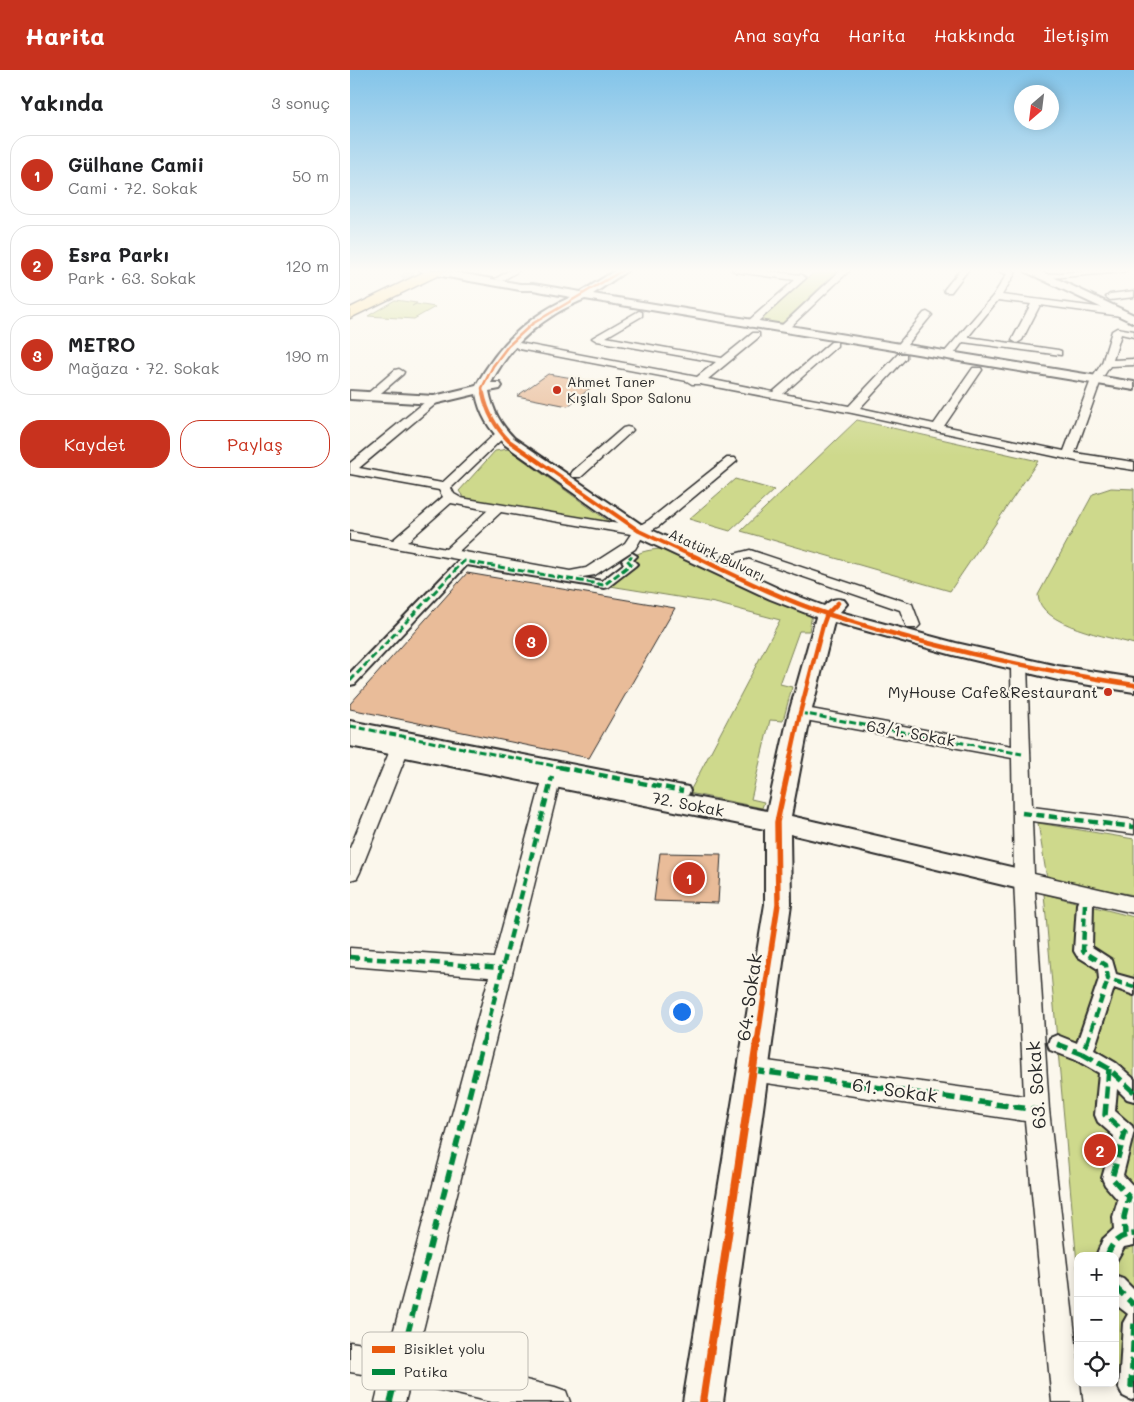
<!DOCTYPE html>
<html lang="tr">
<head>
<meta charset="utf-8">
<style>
	:root { --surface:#fff; --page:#f2f2f2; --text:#202124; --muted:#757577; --line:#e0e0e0; --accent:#c8321e }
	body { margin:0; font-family:Mali,sans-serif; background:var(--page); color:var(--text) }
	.controls { position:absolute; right:15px; bottom:15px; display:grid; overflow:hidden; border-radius:10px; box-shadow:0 2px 12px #0003 }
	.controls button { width:45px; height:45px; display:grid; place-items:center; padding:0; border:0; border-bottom:1px solid var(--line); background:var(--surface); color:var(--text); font:25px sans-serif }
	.compass { position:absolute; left:664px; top:15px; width:45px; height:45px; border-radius:50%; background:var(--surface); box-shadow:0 2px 12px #0003; rotate:208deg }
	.you { position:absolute; left:331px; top:941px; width:18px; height:18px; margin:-12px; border:4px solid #fff; border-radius:50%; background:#1a73e8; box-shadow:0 0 0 8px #1a73e833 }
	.badge { display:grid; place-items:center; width:32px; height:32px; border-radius:50%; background:var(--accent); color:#fff; font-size:16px; font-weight:700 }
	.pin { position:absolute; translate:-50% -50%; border:2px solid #fff; box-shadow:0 1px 5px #0006 }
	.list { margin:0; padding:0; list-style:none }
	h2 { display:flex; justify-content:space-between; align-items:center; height:65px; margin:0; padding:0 20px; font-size:21px }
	h2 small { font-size:16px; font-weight:400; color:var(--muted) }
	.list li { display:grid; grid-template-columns:32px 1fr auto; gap:15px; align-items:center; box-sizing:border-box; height:80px; margin:0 10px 10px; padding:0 10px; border:1px solid var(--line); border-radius:20px }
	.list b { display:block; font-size:19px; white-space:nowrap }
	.list p { margin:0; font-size:16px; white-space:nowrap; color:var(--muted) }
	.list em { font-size:16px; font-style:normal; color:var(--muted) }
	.actions { display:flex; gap:10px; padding:15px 20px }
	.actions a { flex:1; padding:11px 0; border:1px solid var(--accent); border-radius:20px; text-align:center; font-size:18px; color:var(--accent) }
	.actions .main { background:var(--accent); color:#fff }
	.icon { flex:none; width:28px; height:28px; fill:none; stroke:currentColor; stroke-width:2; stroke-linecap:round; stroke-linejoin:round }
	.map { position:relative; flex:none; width:784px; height:1332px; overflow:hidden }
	header { display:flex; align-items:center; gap:30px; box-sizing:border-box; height:70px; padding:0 25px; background:var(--accent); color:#fff }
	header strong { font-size:24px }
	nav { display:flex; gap:28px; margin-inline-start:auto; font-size:18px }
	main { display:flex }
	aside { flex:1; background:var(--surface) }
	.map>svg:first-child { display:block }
	.green { fill:#ced98c; stroke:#7c825c }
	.building { fill:#e9bc99; stroke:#2b2b2b }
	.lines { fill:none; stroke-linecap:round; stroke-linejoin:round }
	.trunk-tunnel { stroke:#d1cec5; stroke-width:14; stroke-dasharray:14 8; stroke-linecap:butt }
	.pedestrian-casing { stroke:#2b2b2b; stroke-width:4 }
	.minor-casing { stroke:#2b2b2b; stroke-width:3 }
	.tertiary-casing { stroke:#2b2b2b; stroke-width:4 }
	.trunk-casing { stroke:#2b2b2b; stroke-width:3 }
	.pedestrian { fill:#fbf7ec; fill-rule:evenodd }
	.minor { fill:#fbf7ec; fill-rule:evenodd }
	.tertiary { fill:#fbf7ec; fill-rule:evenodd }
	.trunk { fill:#fdde96; fill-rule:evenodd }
	.quiet-far2 { stroke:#00873e; stroke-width:3; stroke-dasharray:7 3; stroke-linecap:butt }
	.quiet-far1 { stroke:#00873e; stroke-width:4.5; stroke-dasharray:9 4.5; stroke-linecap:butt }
	.quiet { stroke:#00873e; stroke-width:5.5; stroke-dasharray:12 5.5; stroke-linecap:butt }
	.cycleway-far4-casing { stroke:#fbf7ec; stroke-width:4.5 }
	.cycleway-far3-casing { stroke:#fbf7ec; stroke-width:5.5 }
	.cycleway-far2-casing { stroke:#fbf7ec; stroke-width:8 }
	.cycleway-far1-casing { stroke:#fbf7ec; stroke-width:9 }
	.cycleway-casing { stroke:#fbf7ec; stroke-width:11 }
	.cycleway-far4 { stroke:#e8590c; stroke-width:2.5 }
	.cycleway-far3 { stroke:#e8590c; stroke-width:4 }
	.cycleway-far2 { stroke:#e8590c; stroke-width:4.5 }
	.cycleway-far1 { stroke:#e8590c; stroke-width:5.5 }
	.cycleway { stroke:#e8590c; stroke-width:8 }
	.poi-dot { fill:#c8321e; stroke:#fbf7ec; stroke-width:2 }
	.labels { text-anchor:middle; stroke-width:4.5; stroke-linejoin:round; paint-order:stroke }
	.far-poi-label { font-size:14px; fill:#2b2b2b; stroke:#fbf7ec; text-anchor:start }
	.far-street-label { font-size:14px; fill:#2b2b2b; stroke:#fbf7ec }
	.poi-label { font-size:16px; fill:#2b2b2b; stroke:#fbf7ec; text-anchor:end }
	.street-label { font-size:16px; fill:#2b2b2b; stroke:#fbf7ec }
	.near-street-label { font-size:19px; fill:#2b2b2b; stroke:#fbf7ec }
	.key { fill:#fbf7ec; stroke:#bdbab2; stroke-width:1 }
	.key-label { font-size:14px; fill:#2b2b2b }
</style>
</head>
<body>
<header>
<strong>Harita</strong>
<nav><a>Ana sayfa</a><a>Harita</a><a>Hakkında</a><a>İletişim</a></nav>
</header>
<main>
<aside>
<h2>Yakında<small>3 sonuç</small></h2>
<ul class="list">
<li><span class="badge">1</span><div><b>Gülhane Camii</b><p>Cami · 72. Sokak</p></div><em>50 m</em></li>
<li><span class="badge">2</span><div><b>Esra Parkı</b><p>Park · 63. Sokak</p></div><em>120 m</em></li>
<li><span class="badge">3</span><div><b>METRO</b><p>Mağaza · 72. Sokak</p></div><em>190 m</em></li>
</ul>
<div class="actions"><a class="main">Kaydet</a><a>Paylaş</a></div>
</aside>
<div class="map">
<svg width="784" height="1332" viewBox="0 0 784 1332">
	<rect width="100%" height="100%" fill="#fbf7ec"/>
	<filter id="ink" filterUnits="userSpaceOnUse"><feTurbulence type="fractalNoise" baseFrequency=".02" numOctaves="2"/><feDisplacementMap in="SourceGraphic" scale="10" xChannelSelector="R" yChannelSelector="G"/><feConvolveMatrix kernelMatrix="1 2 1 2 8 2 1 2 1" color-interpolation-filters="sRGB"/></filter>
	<g filter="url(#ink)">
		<g class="green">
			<polygon points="467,200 488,200 430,255 408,252"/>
			<polygon points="45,230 67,233 62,236 66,234 85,237 64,249 18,246"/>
			<polygon points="507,350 688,391 600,521 391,461"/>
			<polygon points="158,379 261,453 114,428 109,421 145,381"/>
			<polygon points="385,409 424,420 380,461 339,449"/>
			<path d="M761,418l23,1v155c-24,-7 -95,-18 -96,-49l55,-101z"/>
			<path d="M311,479l151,65 -3,17h-10l-19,53 12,3 -9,34 -13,-1 -19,79 13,3 -2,6 -73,-15 91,-173 -65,-17 -111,-18 27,-21 -4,-4c11,-8 20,-10 34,-11z"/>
			<polygon points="688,753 784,769 784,825 697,809"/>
			<polygon points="694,824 784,847 784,1318 737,1314 765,1313 765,1186 728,1186 728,1205"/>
		</g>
		<g class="building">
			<polygon points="198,304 248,312 218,336 167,326"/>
			<polygon points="117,503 325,538 239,688 0,639 0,634"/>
			<polygon points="310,783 371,784 368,833 304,831"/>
		</g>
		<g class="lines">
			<polyline class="trunk-tunnel" points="53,211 76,200"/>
			<defs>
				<g id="pedestrian">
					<polygon points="282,483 287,486 283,490 287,494 285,496 258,517 254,518 117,495 5,614 0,615 0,603 110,489 114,488 252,511 274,494 272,490"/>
					<polygon points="0,651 333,716 338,717 340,721 338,725 333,726 0,661"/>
					<polygon points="735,827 741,829 743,834 742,877 762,890 766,904 784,909 784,925 764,918 744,980 766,993 784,1009 784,1031 777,1029 767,1019 765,1041 782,1056 784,1061 773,1105 784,1117 784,1175 774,1177 765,1193 765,1186 746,1186 753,1169 764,1159 763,1147 768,1130 755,1115 752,1108 764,1066 748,1052 745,1045 749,1003 726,990 700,980 698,974 700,968 707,965 727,973 749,909 748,899 727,886 724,881 727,834 729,829"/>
					<polygon points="765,1206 773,1209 784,1220 784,1329 781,1330 773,1326 769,1318 773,1253 778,1244 765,1234"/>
				</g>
				<g id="minor">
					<polygon points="160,200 170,200 152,211 145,209"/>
					<polygon points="382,200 405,200 452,205 456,208 403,256 400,257 395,254 397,252 445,210 386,202"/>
					<polygon points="491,200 500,200 436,261 430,261 430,257"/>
					<polygon points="610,200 618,200 601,222 595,222 594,220"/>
					<polygon points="644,200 663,200 666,202 652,225 771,240 776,243 771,246 690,235 672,270 667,273 662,270 681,234 648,230 618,267 708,280 711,281 711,285 613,272 601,288 593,288 593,284 643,226 657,204"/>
					<polygon points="745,200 777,200 773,202 700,208 696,206 700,204"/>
					<polygon points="784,221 784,227 760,230 756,227 760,224"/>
					<polygon points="289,241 292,242 292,246 256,267 372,288 403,263 409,263 409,267 358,309 423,322 481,272 487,272 487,276 433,324 499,336 548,284 556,284 556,288 510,338 584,354 623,298 631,298 632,300 594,356 714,381 741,310 752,293 762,261 767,258 784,261 784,267 771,264 763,290 784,289 784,295 760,296 751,310 725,383 784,392 784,400 731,392 502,343 350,314 342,314 337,311 169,279 164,276 169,273 347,307 366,292 247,271 242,268"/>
					<polygon points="577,242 582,245 580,247 552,281 546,281 546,277 574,243"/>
					<polygon points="49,299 54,302 53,304 25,328 17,328 16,326 17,324 45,300"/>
					<path d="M84,327l5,3 -1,2 -79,66 83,15 55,-51 4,-1 6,3 -2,2 -54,52 3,6 7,4 176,29 12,-7 78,-62h8l2,3 -78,65 -15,8 -9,15 -40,26 -25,4 -220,-39v-8l43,8 50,-43 -4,-7 -89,-16v-11l80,-65zM101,433l37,7 -42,39 -39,-7zM151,442l130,22 -6,9 -39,25 -16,3 -111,-20z"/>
					<polygon points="277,357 281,358 283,360 281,362 231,407 223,407 221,404 223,401 273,358"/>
					<polygon points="400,480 562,534 570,555 567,558 557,558 550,540 399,488 378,494 371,490 373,487"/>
					<polygon points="669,590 675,591 677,595 682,737 784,750 784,764 682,751 684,804 784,827 784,843 685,821 699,1040 728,1291 728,1313 730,1313 732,1332 702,1332 675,1051 403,1011 394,1008 391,1000 394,992 403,989 674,1026 664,810 662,688 450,649 444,647 441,643 444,639 450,637 662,676 661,595 663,591"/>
					<polygon points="50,672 56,674 59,678 10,802 7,808 0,810 0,778 41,678 44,674"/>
					<polygon points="202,700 208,702 211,707 67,1284 205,1317 216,1321 220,1332 141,1332 60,1313 55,1332 25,1332 31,1307 0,1302 0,1272 39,1278 139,907 0,896 0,878 144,888 193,707 196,702"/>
				</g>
				<g id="tertiary">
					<path d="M70,200h22l78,14h13l48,8 35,-22h12l-35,24 541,88v8l-549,-91c-40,16 -75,45 -94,84h9l2,3 -2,3 -11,2c4,20 11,33 25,47l131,89 139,64 40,15c7,-6 10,-8 20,-6l3,4 -7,8 116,31 102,23 76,12v14l-76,-12 -105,-25 -119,-33 -23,91 -20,103 233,54 9,3 4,7 -4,7 -9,3 -234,-56 1,70 -68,498h-40l82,-498v-75l-415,-83v-16l417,81 22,-98 27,-96 -46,-18 -137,-64 -129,-91c-15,-15 -24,-29 -28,-50l-42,10 -84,-5v-8l84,5 42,-10c21,-40 53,-71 95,-89l-38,-7h-13l-95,-17z"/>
					<polygon points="675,200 688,200 784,245 784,253 676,202"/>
				</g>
				<polygon id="trunk" points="78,200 94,200 93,203 0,248 0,238"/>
			</defs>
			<use href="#pedestrian" class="pedestrian-casing"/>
			<use href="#minor" class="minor-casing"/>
			<use href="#tertiary" class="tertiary-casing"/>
			<use href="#trunk" class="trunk-casing"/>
			<use href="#pedestrian" class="pedestrian"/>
			<use href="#minor" class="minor"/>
			<use href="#tertiary" class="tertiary"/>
			<use href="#trunk" class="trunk"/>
			<g class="quiet-far2">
				<polyline points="0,611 114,491 254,515 281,494 277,490 282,486"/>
				<polyline points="450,643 672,684"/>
				<polyline points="0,656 215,698"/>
			</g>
			<g class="quiet-far1">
				<polyline points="209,697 333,721"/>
				<polyline points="672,743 784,757"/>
				<polyline points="735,834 733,881 756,895 758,909 784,917"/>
				<polyline points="0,887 152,898"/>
				<polyline points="133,973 202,707"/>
				<polyline points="737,973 758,909"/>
			</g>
			<g class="quiet">
				<polyline points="707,974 733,984 737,972"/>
				<polyline points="733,984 759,999 784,1022"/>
				<polyline points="759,999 755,1045 775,1063 762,1108 779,1127 774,1147 775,1164"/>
				<polyline points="403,1000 687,1040"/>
				<path d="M757,1186c5,-14 12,-21 27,-22"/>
				<polyline points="765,1217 784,1235"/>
				<polyline points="781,1318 784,1253"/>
				<polyline points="40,1332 133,972"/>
			</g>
			<defs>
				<polyline id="cycleway-far4" points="133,325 132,318 143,296 158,276 182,254 273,200"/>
				<path id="cycleway-far3" d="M133,323c4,20 12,34 26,48l130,90 55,26"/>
				<g id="cycleway-far2">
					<path d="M342,485c44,21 89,44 135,59 100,32 204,55 307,71"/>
					<polyline points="438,698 450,643 473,555 477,544 488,533"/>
				</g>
				<polyline id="cycleway-far1" points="407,973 428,834 427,752 439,697"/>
				<polyline id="cycleway" points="353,1332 407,972"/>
			</defs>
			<use href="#cycleway-far4" class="cycleway-far4-casing"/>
			<use href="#cycleway-far3" class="cycleway-far3-casing"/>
			<use href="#cycleway-far2" class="cycleway-far2-casing"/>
			<use href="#cycleway-far1" class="cycleway-far1-casing"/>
			<use href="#cycleway" class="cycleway-casing"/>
			<use href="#cycleway-far4" class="cycleway-far4"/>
			<use href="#cycleway-far3" class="cycleway-far3"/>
			<use href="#cycleway-far2" class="cycleway-far2"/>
			<use href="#cycleway-far1" class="cycleway-far1"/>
			<use href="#cycleway" class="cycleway"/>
		</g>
	</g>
	<linearGradient id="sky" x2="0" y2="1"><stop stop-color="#83c4e9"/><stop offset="0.52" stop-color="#fdfbf6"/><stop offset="1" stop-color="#fdfbf6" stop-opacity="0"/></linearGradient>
	<rect width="784" height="386" fill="url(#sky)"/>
	<g class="poi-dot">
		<circle cx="207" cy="320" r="5"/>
		<circle cx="758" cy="622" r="5"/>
	</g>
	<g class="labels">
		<g class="far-poi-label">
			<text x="217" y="317">Ahmet Taner<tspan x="217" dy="16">Kışlalı Spor Salonu</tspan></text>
		</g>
		<g class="far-street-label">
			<text transform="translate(367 485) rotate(25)" y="5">Atatürk Bulvarı</text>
		</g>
		<g class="poi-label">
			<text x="748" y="628">MyHouse Cafe&amp;Restaurant</text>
		</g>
		<g class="street-label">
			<text transform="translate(561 663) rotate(10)" y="6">63/1. Sokak</text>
			<text transform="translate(338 734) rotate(11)" y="6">72. Sokak</text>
		</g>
		<g class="near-street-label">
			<text transform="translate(399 927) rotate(-82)" y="7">64. Sokak</text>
			<text transform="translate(686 1015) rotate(-94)" y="7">63. Sokak</text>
			<text transform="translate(545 1020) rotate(8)" y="7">61. Sokak</text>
		</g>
	</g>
	<rect x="12" y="1262" width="166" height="58" rx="8" class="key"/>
	<rect x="22" y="1276" width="23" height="7" fill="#e8590c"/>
	<rect x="22" y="1299" width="23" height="6" fill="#00873e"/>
	<g class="key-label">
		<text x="54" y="1284">Bisiklet yolu</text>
		<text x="54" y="1307">Patika</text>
	</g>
</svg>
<div class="controls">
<button>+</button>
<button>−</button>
<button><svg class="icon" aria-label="locate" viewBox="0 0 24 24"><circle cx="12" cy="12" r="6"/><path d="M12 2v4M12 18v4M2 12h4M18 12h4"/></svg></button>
</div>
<svg class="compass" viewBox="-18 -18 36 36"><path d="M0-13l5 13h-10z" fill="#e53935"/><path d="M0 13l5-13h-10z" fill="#757577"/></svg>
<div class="you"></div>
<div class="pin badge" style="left:339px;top:808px">1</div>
<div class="pin badge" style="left:750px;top:1080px">2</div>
<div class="pin badge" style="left:181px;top:571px">3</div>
</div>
</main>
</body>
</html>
